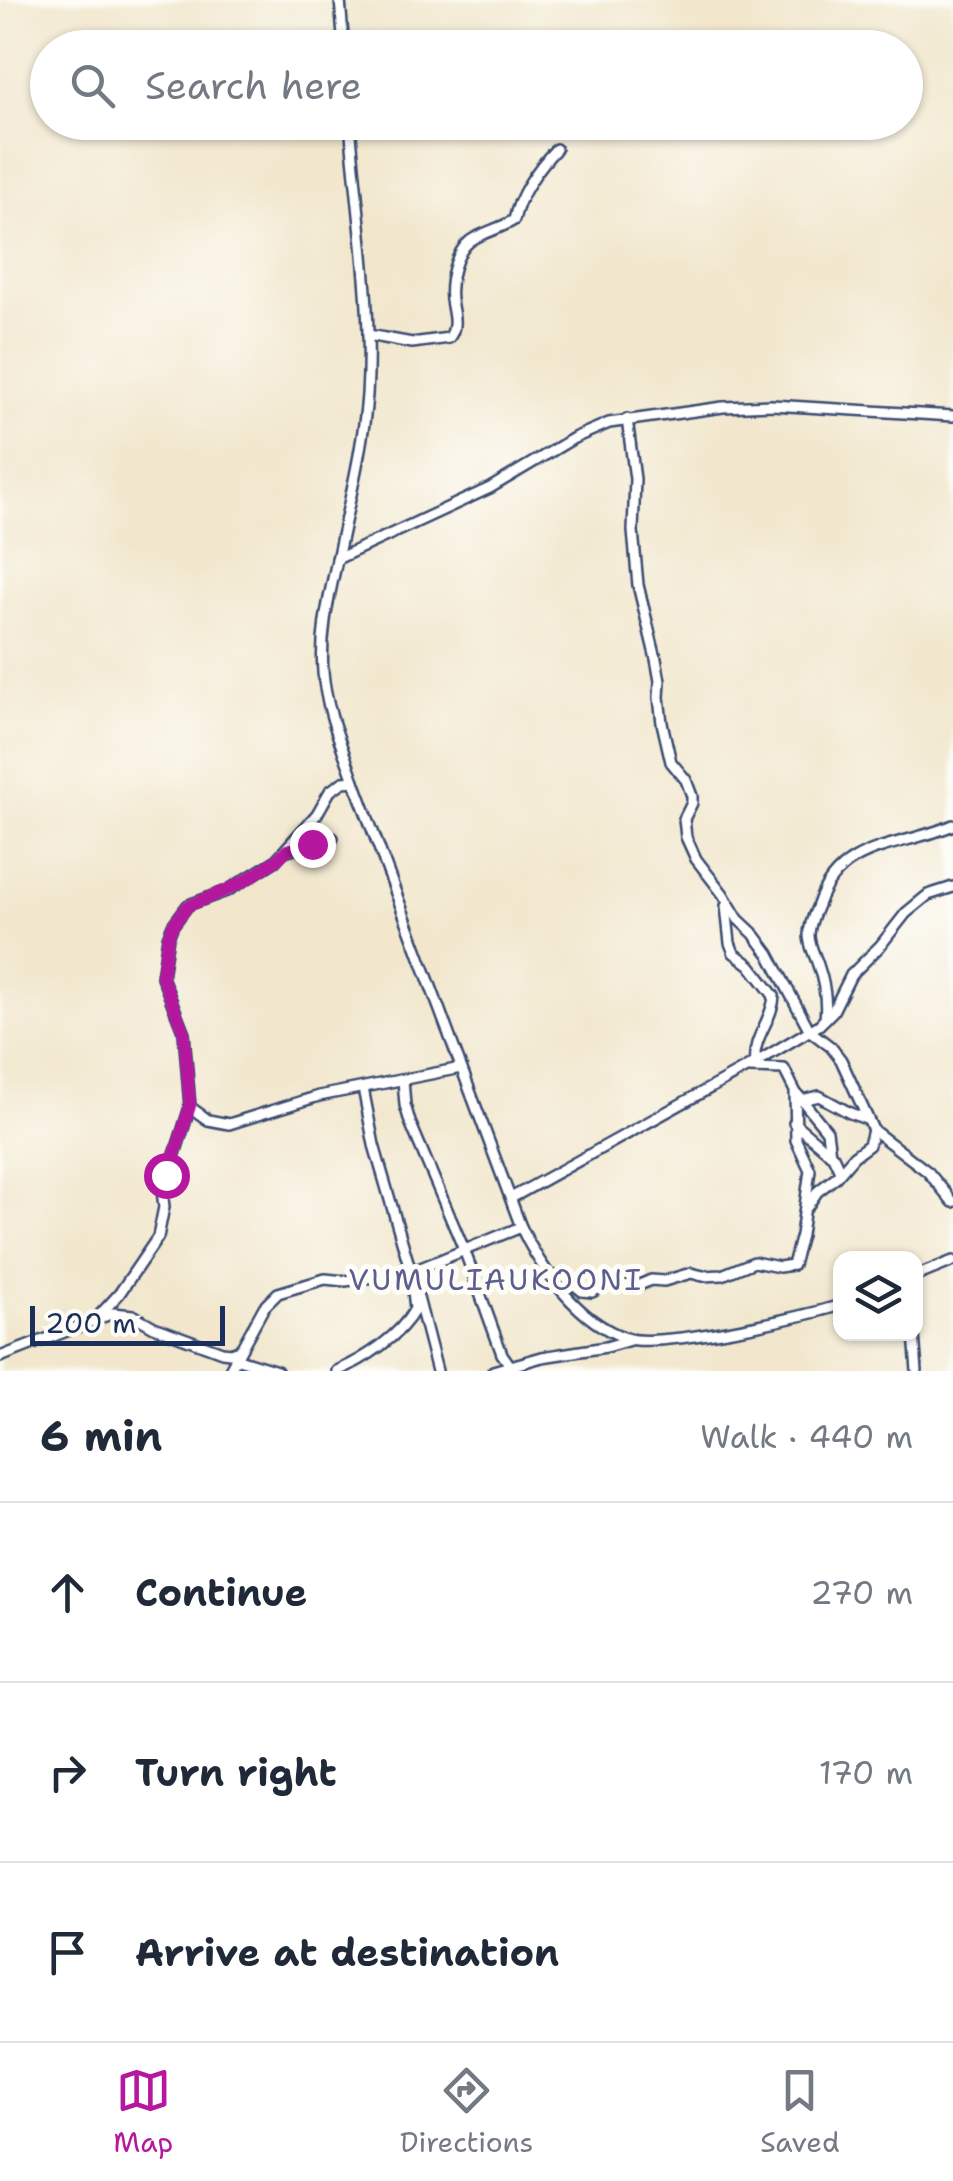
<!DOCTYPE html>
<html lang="en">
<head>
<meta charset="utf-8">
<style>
	:root { --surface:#fff; --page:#f2f2f3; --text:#1f2937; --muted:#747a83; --line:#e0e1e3; --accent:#b5179e }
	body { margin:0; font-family:"Shantell Sans",sans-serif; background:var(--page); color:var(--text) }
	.controls { position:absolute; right:30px; bottom:30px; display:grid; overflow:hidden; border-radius:20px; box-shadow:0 2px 8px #0004 }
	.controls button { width:90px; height:90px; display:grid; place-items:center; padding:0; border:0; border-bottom:2px solid var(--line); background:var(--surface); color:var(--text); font:50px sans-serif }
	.scale { position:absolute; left:30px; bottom:25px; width:195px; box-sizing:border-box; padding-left:10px; border:5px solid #1b2f5e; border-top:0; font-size:28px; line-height:35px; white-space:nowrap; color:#1b2f5e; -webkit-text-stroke:8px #fdfcf7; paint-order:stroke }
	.stop { position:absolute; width:30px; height:30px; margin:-22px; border:8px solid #b5179e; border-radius:50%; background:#fff }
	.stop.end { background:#b5179e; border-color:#fff; box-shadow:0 2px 10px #0008 }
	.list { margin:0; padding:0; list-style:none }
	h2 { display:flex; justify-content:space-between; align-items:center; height:130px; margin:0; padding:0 40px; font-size:42px }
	h2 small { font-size:32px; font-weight:400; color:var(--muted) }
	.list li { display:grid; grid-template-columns:65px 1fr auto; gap:30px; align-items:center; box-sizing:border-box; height:180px; padding:0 40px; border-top:2px solid var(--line) }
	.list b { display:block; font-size:38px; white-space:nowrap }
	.list em { font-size:32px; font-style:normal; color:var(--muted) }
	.icon { flex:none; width:55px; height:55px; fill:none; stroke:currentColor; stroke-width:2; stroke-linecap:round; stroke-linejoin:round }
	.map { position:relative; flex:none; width:953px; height:1371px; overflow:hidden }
	.search { position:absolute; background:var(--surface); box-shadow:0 2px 8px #0004; left:30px; right:30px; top:30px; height:110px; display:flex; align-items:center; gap:25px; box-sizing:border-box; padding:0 35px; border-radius:55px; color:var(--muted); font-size:38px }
	.sheet { height:670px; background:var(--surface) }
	nav { display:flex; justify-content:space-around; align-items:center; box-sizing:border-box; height:140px; border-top:2px solid var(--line); background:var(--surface); font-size:28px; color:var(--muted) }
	nav a { display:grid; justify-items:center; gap:5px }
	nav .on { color:var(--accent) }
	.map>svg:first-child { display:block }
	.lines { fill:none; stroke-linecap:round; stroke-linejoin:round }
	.minor-casing { stroke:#3b4b6f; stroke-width:14 }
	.minor { stroke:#fff; stroke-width:9 }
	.route { stroke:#b5179e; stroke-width:12 }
	.labels { text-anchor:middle; stroke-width:10; stroke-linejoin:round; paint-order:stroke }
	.quarter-label { font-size:30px; letter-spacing:2.5px; fill:#5c5e92; stroke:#fdfcf7 }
</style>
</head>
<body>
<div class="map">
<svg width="953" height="1371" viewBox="0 0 953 1371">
	<rect width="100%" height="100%" fill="#fdfcf7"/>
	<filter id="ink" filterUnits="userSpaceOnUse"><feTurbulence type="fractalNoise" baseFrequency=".01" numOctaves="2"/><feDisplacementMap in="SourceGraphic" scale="20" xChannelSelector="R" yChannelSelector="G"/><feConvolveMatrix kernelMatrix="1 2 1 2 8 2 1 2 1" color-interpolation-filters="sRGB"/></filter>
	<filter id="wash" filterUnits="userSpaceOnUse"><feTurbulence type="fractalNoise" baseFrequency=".0048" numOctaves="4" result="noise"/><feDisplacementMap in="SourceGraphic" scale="40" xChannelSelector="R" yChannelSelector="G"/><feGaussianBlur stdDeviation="2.25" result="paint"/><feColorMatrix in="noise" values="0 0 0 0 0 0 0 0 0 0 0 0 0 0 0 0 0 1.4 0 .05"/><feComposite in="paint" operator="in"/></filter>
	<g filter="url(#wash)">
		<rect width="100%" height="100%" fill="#f2e7cd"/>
	</g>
	<g filter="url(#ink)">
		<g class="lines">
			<defs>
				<g id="minor">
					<polyline points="340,0 344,48"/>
					<path d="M350,122c7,91 23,182 17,273 -4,55 -19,110 -30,165 -8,38 -17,72 -14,112 3,38 19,74 31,109l167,446c20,43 58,95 105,111 31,11 179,-21 214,-33"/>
					<path d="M368,335l44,8 37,-5c9,-12 4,-24 2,-38 -2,-19 4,-47 19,-59 13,-9 30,-12 44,-21 5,-25 24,-52 42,-71"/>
					<polyline points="627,419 635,479 633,531 638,585 656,659 660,681 659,697 662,723 671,762 686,780 692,796 692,803 684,819 686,837 696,859 723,894 738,919 754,934 769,954 810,1031 831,1047 841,1060 873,1130 928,1172 953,1202"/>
					<polyline points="337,559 490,488 574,438 609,423 723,407 772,405 953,416"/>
					<polyline points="354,781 343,782 330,791 317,814 275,861 227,891 188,905 173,925 168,937 162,977 184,1033 190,1107 208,1120 229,1124 319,1096 461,1068"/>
					<polyline points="288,850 303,848 333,838"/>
					<path d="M726,906l4,37 4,10 16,12 24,31c-1,24 -22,41 -19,67"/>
					<polyline points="825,1019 833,1011 851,975 880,946 906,913 928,895 953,887"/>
					<polyline points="403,1080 405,1105 410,1122 465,1252 502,1354 514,1371"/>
					<polyline points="797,1094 827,1131 830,1154"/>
					<polyline points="802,1100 819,1096 850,1113 866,1119"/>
					<polyline points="794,1123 833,1156 840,1171"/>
					<path d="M511,1198l244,-135 64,-38 6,-6c2,-17 -1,-37 -7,-54 -3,-10 -9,-19 -9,-30 0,-10 5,-21 9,-30 21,-64 84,-57 135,-80"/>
					<polyline points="807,1207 817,1192 836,1177 854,1156 869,1145 873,1130"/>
					<polyline points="425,1268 418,1281 417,1294 437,1371"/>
					<polyline points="549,1276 563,1276 582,1291 592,1292 609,1283 635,1287 651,1280 664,1281 691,1273 703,1276 722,1275 754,1262 779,1267 793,1265 801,1235 810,1170 796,1140 795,1091 784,1069 749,1068"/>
					<polyline points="916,1276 953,1261"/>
					<polyline points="96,1319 119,1294 158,1237 164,1207 161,1182 170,1170 190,1107"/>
					<polyline points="914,1334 917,1371"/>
					<polyline points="0,1357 113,1313 133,1315 154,1327 222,1352 230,1353 239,1350"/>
					<polyline points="235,1358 277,1371"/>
					<polyline points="229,1371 264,1307 278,1293 325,1279 345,1281 411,1272 521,1227"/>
					<path d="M337,1371c28,-12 63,-35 78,-62l-4,-37 -37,-127 -11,-57"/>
					<polyline points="493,1371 542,1357 606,1347 630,1340"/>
				</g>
			</defs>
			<use href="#minor" class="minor-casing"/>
			<use href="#minor" class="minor"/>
		</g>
	</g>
	<g class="lines" filter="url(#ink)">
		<polyline class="route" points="166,1175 170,1170 190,1106 184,1033 162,976 168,937 173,925 188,906 227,890 248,879 275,861 287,850 312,844"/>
	</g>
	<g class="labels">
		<g class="quarter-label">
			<text x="496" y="1290">VUMULIAUKOONI</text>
		</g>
	</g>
</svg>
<div class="controls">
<button><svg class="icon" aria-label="layers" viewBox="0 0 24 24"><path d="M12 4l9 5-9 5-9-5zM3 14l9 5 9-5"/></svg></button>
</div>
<div class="scale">200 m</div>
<div class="stop" style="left:166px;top:1175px"></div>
<div class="stop end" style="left:312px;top:844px"></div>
<div class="search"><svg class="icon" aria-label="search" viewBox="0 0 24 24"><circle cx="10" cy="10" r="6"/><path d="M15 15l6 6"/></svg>Search here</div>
</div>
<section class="sheet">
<h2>6 min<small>Walk · 440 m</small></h2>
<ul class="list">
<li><svg class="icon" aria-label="ahead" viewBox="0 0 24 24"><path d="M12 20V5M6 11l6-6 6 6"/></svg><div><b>Continue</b></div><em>270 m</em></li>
<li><svg class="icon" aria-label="right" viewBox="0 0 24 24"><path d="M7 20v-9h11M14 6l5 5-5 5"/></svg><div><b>Turn right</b></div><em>170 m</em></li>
<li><svg class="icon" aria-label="arrive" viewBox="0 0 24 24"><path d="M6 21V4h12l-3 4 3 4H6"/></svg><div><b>Arrive at destination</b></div></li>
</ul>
</section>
<nav>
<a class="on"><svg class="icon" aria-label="map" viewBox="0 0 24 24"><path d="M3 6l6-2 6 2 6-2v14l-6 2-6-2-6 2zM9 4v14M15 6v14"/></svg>Map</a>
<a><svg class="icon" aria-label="directions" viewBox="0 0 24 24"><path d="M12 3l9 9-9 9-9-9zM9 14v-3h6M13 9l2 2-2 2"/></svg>Directions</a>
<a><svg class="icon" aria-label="saved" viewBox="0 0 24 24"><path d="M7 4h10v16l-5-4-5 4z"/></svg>Saved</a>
</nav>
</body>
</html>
